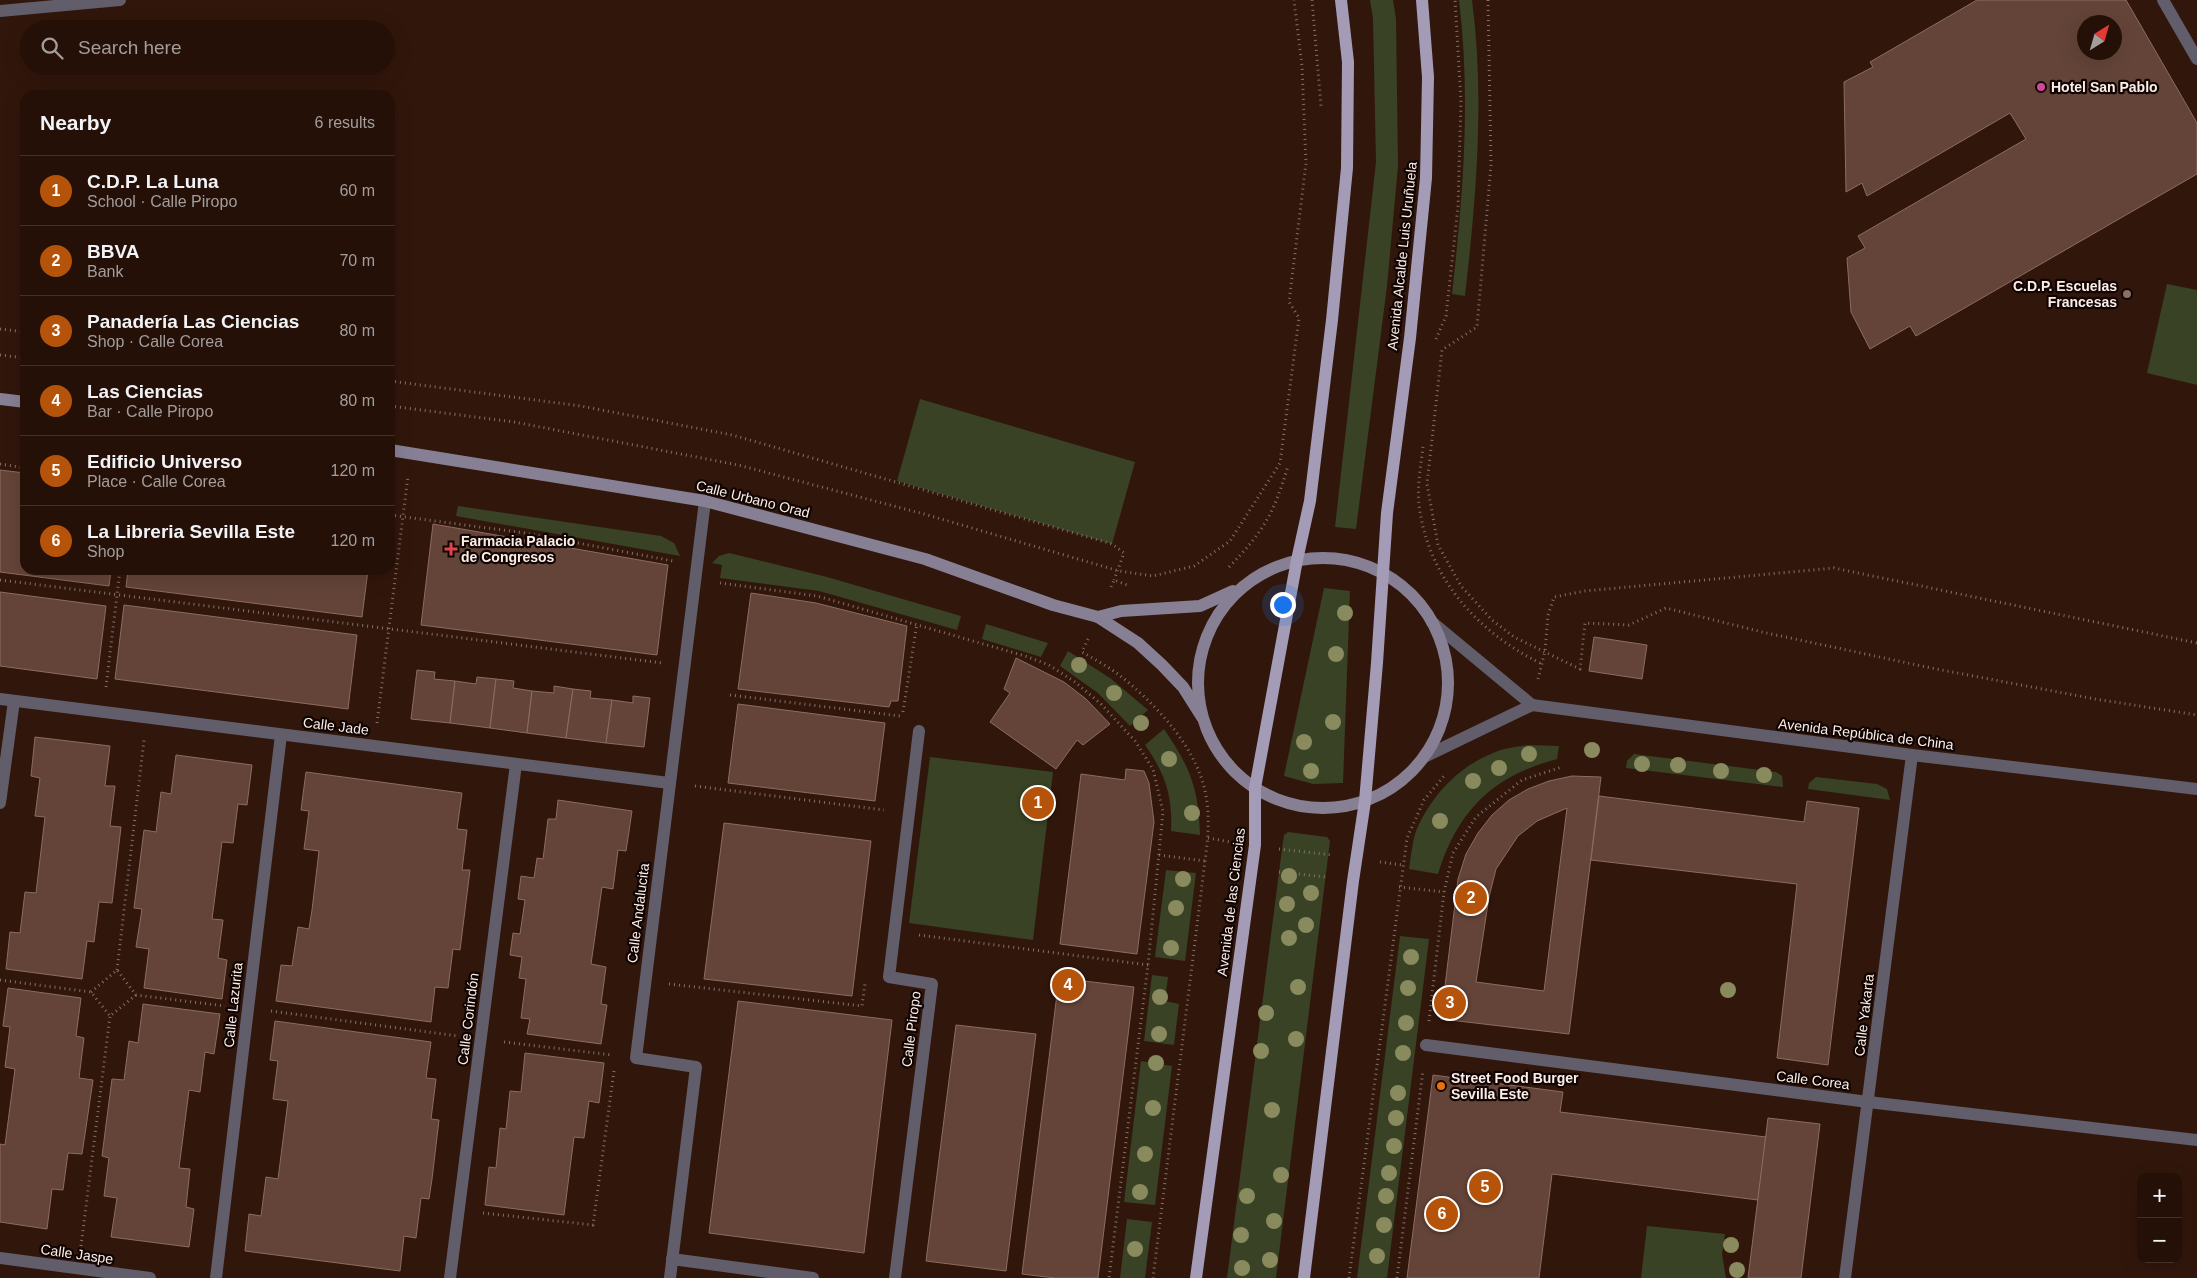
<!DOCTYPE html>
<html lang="en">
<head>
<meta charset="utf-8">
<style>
	:root { --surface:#251008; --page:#311e16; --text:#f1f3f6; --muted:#a39d9c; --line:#423029; --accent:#b45309 }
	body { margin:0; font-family:Arial,sans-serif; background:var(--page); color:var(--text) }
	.controls { position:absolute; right:15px; bottom:15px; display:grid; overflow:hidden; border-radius:10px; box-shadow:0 5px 20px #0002 }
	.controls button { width:45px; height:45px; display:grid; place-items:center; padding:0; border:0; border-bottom:1px solid var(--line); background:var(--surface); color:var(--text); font:25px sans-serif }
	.compass { position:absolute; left:2077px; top:15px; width:45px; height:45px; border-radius:50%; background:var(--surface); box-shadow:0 5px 20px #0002; rotate:37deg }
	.you { position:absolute; left:1282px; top:604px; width:18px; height:18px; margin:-12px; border:4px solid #fff; border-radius:50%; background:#1a73e8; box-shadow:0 0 0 8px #1a73e833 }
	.badge { display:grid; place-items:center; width:32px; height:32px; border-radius:50%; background:var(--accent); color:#fff; font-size:16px; font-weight:700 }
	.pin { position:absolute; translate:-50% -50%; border:2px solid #fff; box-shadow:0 1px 5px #0006 }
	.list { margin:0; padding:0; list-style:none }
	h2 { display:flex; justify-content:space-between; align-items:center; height:65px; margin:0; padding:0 20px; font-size:21px }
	h2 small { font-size:16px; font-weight:400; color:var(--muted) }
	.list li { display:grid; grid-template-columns:32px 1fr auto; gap:15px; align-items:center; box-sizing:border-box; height:70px; padding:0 20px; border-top:1px solid var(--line) }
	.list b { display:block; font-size:19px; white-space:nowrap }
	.list p { margin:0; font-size:16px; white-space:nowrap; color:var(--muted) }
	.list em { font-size:16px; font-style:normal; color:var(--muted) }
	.icon { flex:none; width:28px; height:28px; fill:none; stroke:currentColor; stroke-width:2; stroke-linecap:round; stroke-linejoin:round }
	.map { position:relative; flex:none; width:2197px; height:1278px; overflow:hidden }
	.search { position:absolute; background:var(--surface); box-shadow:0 5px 20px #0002; left:20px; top:20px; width:375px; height:55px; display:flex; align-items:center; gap:12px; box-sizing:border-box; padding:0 18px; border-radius:28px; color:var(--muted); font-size:19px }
	.panel { position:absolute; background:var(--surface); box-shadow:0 5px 20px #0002; left:20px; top:90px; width:375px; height:485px; border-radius:15px }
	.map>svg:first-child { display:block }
	.green { fill:#394224 }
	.building { fill:#644438; stroke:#8e6c5f; fill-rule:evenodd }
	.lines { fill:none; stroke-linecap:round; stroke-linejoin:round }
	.path { stroke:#867067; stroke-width:3; stroke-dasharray:1 4; stroke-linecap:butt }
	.lane { stroke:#615d6a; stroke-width:12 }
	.street { stroke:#615d6a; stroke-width:12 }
	.secondary { stroke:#878095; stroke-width:12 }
	.primary { stroke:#a49bb7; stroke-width:12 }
	.tree { fill:#8a8a5f }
	.hotel-dot { fill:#d1479c; stroke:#100503; stroke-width:2 }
	.education-dot { fill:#8d6e63; stroke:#100503; stroke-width:2 }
	.health-dot { fill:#e0444e; stroke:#100503; stroke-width:2 }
	.food-dot { fill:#e8710a; stroke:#100503; stroke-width:2 }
	.labels { text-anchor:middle; stroke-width:4.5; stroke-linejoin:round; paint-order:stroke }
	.poi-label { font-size:14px; font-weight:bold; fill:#fdede7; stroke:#100503; text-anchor:start }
	.street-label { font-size:14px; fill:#fdede7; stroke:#100503 }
</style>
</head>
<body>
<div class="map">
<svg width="2197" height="1278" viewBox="0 0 2197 1278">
	<rect width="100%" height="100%" fill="#31160b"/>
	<g class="green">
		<polygon points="1370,0 1393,0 1396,19 1398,166 1387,286 1356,529 1335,527 1376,162 1373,18"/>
		<path d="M1459,0h13c13,98 4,199 -7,296l-13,-2c11,-97 19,-196 7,-294z"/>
		<polygon points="2167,284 2197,290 2197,385 2147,373"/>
		<polygon points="920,399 1135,462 1112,544 897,481"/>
		<polygon points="458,506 661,536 674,543 680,556 456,516"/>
		<polygon points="729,553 827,577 961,616 957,630 819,591 720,578 722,565 712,563 719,556"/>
		<polygon points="1324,588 1350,591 1343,783 1313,784 1284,776"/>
		<polygon points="986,624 1048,643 1041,657 982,639"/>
		<polygon points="1068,651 1110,678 1148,710 1130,726 1098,693 1060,666"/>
		<path d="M1164,729c26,38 35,60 36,106l-29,-4c2,-34 -6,-58 -26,-86z"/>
		<path d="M1527,745l32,1 -2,13c-64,17 -99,51 -119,115l-29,-5c2,-12 3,-26 7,-38 15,-35 42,-64 77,-78 10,-5 23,-6 34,-8z"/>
		<polygon points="1634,754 1776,772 1782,776 1783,787 1626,768 1627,761"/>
		<polygon points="930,757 1053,772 1033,940 909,923"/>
		<polygon points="1816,777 1877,784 1887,789 1890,800 1808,789 1809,783"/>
		<polygon points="1288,832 1327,837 1330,841 1276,1278 1227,1278 1282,849 1284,835"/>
		<polygon points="1166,870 1196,873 1185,961 1155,957"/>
		<polygon points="1400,936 1429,939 1387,1278 1357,1278"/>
		<polygon points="1152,975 1168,977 1165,1001 1179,1004 1174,1045 1144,1041"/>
		<polygon points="1141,1061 1172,1066 1155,1205 1124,1202"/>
		<polygon points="1127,1219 1152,1222 1145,1278 1120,1278"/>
		<polygon points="1647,1226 1725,1234 1722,1254 1726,1278 1641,1278"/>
	</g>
	<g class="building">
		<path d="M1977,0h149l71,123v51l-281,162 -6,-10 -40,23 -19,-37 -4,-54 18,-10 -7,-12 168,-97 -16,-26 -143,83 -5,-13 -16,9 -2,-110 29,-15 -3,-5zM2084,22h30v30h-30z"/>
		<polygon points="0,470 25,473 25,570 111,570 109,586 0,572"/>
		<polygon points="433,524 668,565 657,655 421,625"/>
		<polygon points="128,570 368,570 362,617 126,587"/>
		<polygon points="0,592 106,606 97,679 0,666"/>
		<polygon points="751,593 816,603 907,626 898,701 891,701 889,707 738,689"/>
		<polygon points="124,605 357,635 348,709 115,679"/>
		<polygon points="1594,637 1647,645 1642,679 1589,671"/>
		<polygon points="1016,658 1064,682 1086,699 1110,724 1083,745 1077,740 1056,769 990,722 1010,693 1004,689"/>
		<polygon points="417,670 435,672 434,679 455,681 450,723 411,719"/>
		<polygon points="477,677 496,679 490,728 450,723 455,681 476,684"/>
		<polygon points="496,679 514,681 513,688 532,691 527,733 490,728"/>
		<polygon points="554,686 573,689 566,738 527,733 532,691 554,693"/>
		<polygon points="573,689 591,691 590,698 612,700 606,743 566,738"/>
		<polygon points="633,696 650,698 644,747 606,743 612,700 633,703"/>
		<polygon points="738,704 885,723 875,801 728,783"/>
		<polygon points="35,737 110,746 105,786 115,786 110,826 121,827 112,903 99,902 94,942 87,941 82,979 6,969 10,932 20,933 25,892 36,893 45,817 35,816 40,778 31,776"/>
		<polygon points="176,755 252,765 247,805 238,804 233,843 222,842 212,919 223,920 218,958 227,960 222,999 144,988 149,949 136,947 142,909 134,908 144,830 156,832 161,792 171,794"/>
		<polygon points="1126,769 1144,771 1149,783 1154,822 1137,954 1060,944 1081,774 1125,780"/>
		<polygon points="306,772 462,793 457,829 467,830 462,870 470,870 460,950 453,949 448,988 435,987 431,1022 276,1001 281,965 292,966 298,927 309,929 312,910 319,851 304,849 309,811 301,810"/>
		<path d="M1572,776l29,1 -32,257 -128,-15 17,-140 8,-25 12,-21 14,-18 17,-15 19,-11 21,-8zM1567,808l-23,183 -68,-9 13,-85 7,-28 22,-33 19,-15z"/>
		<polygon points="1599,796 1804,822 1807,801 1859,808 1828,1065 1777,1058 1797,884 1591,860"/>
		<polygon points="558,800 632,811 626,851 618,850 613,889 602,887 591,964 606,967 601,1004 607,1005 601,1044 527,1034 530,1019 521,1018 526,979 519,978 522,957 510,955 513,933 520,934 525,900 518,899 521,876 534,878 537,858 543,859 548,819 556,819"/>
		<polygon points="724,823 871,841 852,996 704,979"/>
		<polygon points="1059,978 1134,987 1098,1278 1055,1278 1022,1274"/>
		<polygon points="8,988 81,998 76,1036 84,1038 79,1078 93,1080 82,1154 68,1153 63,1190 52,1189 47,1229 0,1222 0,1144 5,1145 15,1069 5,1067 10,1027 3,1026"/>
		<polygon points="738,1001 892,1020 864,1253 709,1233"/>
		<polygon points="143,1004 220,1014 214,1054 205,1052 200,1092 189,1090 179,1168 190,1169 186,1207 194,1209 189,1247 111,1237 117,1198 104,1196 109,1158 102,1156 107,1117 112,1079 124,1080 129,1041 138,1043"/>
		<polygon points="275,1021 431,1042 426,1078 436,1079 431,1119 439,1120 432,1179 429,1199 421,1198 416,1238 404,1236 400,1271 245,1251 249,1214 261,1216 266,1177 278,1179 288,1101 273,1099 278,1061 270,1060"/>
		<polygon points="956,1025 1036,1034 1006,1271 926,1261"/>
		<polygon points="525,1053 604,1063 599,1103 589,1101 584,1138 574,1137 564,1215 485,1205 489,1167 496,1168 500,1128 506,1129 510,1091 521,1092"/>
		<polygon points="1433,1075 1563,1092 1560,1112 1766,1137 1758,1200 1552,1174 1539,1278 1407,1278"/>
		<polygon points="1768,1118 1820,1124 1801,1278 1748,1278"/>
	</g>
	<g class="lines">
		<g class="path">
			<polyline points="1312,0 1321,106"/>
			<polyline points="1488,0 1491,165 1477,327 1442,350 1427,484 1438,545 1461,586 1492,620 1514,637 1580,669 1585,623 1629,625 1666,608 1762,632 1931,668 2095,699 2197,715"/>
			<polyline points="0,329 25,332"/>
			<polyline points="1436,339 1446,316 1458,207 1461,101 1455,0"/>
			<polyline points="0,355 25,358"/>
			<polyline points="390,381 581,406 732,435 1112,544 1124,553 1114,580"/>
			<polyline points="390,406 514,422 738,465 924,514 1119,571 1153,576 1194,566 1230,541 1280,463 1299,318 1289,302 1306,163 1302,66 1294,0"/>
			<path d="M1423,447c-2,18 -6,38 -4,57 8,73 59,129 123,160"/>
			<polyline points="0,464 25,468"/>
			<polyline points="390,515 525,533 673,561"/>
			<path d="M1229,567c35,-36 45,-54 59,-101"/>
			<polyline points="0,580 662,663"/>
			<polyline points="720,583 817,596 1025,656 1049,665 1075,682 1101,704 1135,741 1153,769 1163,812 1148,965 1109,1278"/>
			<polyline points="1111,587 1114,580 1127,585"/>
			<path d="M1088,639l-6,13c12,7 25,14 36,22 37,29 80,74 88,122 4,22 2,43 -1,65l-52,417"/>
			<polyline points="1538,679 1545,651 1548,615 1554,597 1585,591 1834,568 2197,643"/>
			<polyline points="106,687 120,570"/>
			<polyline points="730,695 900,716"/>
			<polyline points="903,712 917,623"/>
			<polyline points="377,723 408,476"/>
			<polyline points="695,786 884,810"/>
			<polyline points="1208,838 1230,842"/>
			<polyline points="1279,849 1332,855"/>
			<polyline points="1159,855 1205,861"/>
			<polyline points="1380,862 1402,865"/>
			<polyline points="1279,872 1326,877"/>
			<polyline points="1399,887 1444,892"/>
			<polyline points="919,935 1148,965"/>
			<polyline points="117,970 144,740"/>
			<polyline points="0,980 91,992 110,1016 136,995"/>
			<polyline points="669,984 862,1006 865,984"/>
			<polyline points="91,992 117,970 136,995 225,1006"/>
			<polyline points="271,1011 458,1036"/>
			<polyline points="1429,1021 1444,892 1453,853 1476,817 1522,780 1562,767"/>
			<polyline points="504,1042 612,1055"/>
			<polyline points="483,1213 593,1225 614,1071"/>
			<polyline points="81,1246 110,1016"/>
			<polyline points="1349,1278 1407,838 1424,800 1444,776"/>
			<polyline points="1397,1278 1423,1070"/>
		</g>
		<g class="lane">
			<polyline points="2163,0 2197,59"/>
			<polyline points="0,11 120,0"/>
		</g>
		<g class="street">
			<polyline points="1432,622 1532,705"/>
			<polyline points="0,699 669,783"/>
			<polyline points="1532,705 1912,755 2197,789"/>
			<polyline points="1424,757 1532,705"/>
			<polyline points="0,803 14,701"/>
			<polyline points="1426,1045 1868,1102 2197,1140"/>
			<polyline points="0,1258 150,1278"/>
			<polyline points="672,1259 813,1278"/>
			<path d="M216,1278c22,-181 42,-362 65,-543"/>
			<polyline points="450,1278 516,764"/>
			<polyline points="670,1278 696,1067 636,1058 705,501"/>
			<polyline points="895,1278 932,984 889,977 919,731"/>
			<polyline points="1845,1278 1912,755"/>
		</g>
		<g class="secondary">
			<polyline points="0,399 25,402"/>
			<polyline points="390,450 705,501 925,559 1053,605 1098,617 1138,643 1162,665 1183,687 1202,717"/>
			<circle cx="1323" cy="683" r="125"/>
			<polyline points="1098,617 1121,611 1200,606 1233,591"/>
		</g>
		<g class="primary">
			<polyline points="1196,1278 1255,845 1255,788 1297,560 1310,501 1332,320 1347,168 1348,62 1341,0"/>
			<polyline points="1304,1278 1353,881 1365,801 1377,663 1387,513 1410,338 1426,178 1428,77 1422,0"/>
		</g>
	</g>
	<g class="tree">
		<circle cx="1345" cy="613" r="8"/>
		<circle cx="1336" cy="654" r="8"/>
		<circle cx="1079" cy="665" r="8"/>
		<circle cx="1114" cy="693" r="8"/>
		<circle cx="1333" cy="722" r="8"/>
		<circle cx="1141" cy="723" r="8"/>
		<circle cx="1304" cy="742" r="8"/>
		<circle cx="1592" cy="750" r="8"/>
		<circle cx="1529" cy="754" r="8"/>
		<circle cx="1169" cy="759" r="8"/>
		<circle cx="1642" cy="764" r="8"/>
		<circle cx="1678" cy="765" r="8"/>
		<circle cx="1499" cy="768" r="8"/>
		<circle cx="1311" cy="771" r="8"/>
		<circle cx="1721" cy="771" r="8"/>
		<circle cx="1764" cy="775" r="8"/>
		<circle cx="1473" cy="781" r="8"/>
		<circle cx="1192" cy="813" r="8"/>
		<circle cx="1440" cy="821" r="8"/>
		<circle cx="1289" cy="876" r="8"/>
		<circle cx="1183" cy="879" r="8"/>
		<circle cx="1311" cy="893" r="8"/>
		<circle cx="1287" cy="904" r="8"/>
		<circle cx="1176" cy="908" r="8"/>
		<circle cx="1306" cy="925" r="8"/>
		<circle cx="1289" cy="938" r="8"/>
		<circle cx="1171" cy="948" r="8"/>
		<circle cx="1411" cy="957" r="8"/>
		<circle cx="1298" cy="987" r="8"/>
		<circle cx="1408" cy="988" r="8"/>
		<circle cx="1728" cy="990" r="8"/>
		<circle cx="1160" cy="997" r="8"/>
		<circle cx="1266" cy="1013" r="8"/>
		<circle cx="1406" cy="1023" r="8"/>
		<circle cx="1159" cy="1034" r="8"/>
		<circle cx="1296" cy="1039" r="8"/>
		<circle cx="1261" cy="1051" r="8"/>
		<circle cx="1403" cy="1053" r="8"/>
		<circle cx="1156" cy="1063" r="8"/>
		<circle cx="1398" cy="1093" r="8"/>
		<circle cx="1153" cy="1108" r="8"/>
		<circle cx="1272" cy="1110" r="8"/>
		<circle cx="1396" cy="1118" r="8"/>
		<circle cx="1394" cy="1146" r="8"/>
		<circle cx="1145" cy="1154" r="8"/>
		<circle cx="1389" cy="1173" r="8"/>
		<circle cx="1281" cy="1175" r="8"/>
		<circle cx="1140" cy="1192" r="8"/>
		<circle cx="1247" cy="1196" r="8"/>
		<circle cx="1386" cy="1196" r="8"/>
		<circle cx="1274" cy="1221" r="8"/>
		<circle cx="1384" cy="1225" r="8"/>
		<circle cx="1241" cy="1235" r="8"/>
		<circle cx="1731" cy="1245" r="8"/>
		<circle cx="1135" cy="1249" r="8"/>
		<circle cx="1377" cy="1256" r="8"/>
		<circle cx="1270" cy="1260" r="8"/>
		<circle cx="1242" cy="1268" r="8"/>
		<circle cx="1737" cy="1270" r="8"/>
	</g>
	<circle class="hotel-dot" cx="2041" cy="87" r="5"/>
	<circle class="education-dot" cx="2127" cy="294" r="5"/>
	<path class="health-dot" d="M448.5 541.5h5v5h5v5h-5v5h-5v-5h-5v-5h5z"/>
	<circle class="food-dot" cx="1441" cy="1086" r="5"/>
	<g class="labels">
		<g class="poi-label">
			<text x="2051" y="92">Hotel San Pablo</text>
			<text x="2117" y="291" text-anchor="end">C.D.P. Escuelas<tspan x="2117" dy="16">Francesas</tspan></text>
			<text x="461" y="546">Farmacia Palacio<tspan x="461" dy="16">de Congresos</tspan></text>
			<text x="1451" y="1083">Street Food Burger<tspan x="1451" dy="16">Sevilla Este</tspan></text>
		</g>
		<g class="street-label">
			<text transform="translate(1402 256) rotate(-84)" y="5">Avenida Alcalde Luis Uruñuela</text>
			<text transform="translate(753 499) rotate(14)" y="5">Calle Urbano Orad</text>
			<text transform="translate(336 726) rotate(7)" y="5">Calle Jade</text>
			<text transform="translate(1866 734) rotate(7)" y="5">Avenida República de China</text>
			<text transform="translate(1231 902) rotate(-83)" y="5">Avenida de las Ciencias</text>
			<text transform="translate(638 913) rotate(-83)" y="5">Calle Andalucita</text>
			<text transform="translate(233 1005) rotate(-84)" y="5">Calle Lazurita</text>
			<text transform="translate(1864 1015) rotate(-83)" y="5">Calle Yakarta</text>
			<text transform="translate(468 1019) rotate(-83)" y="5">Calle Corindón</text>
			<text transform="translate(911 1029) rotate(-83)" y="5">Calle Piropo</text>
			<text transform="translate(1813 1080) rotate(7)" y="5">Calle Corea</text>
			<text transform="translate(77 1254) rotate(8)" y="5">Calle Jaspe</text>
		</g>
	</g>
</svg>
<div class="controls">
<button>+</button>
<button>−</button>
</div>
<svg class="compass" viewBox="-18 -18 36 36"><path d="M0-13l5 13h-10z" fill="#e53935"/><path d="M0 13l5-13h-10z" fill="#a39d9c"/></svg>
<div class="you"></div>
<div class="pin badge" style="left:1038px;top:803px">1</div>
<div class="pin badge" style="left:1471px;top:898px">2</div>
<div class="pin badge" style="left:1450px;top:1003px">3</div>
<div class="pin badge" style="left:1068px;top:985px">4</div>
<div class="pin badge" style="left:1485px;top:1187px">5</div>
<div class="pin badge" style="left:1442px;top:1214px">6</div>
<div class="search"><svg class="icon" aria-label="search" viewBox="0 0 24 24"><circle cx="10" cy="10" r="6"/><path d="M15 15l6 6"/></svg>Search here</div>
<section class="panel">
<h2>Nearby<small>6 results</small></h2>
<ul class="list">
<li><span class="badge">1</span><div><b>C.D.P. La Luna</b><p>School · Calle Piropo</p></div><em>60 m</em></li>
<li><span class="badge">2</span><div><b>BBVA</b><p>Bank</p></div><em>70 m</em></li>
<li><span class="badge">3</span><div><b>Panadería Las Ciencias</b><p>Shop · Calle Corea</p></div><em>80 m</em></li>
<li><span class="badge">4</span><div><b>Las Ciencias</b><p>Bar · Calle Piropo</p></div><em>80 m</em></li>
<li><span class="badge">5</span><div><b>Edificio Universo</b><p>Place · Calle Corea</p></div><em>120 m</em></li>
<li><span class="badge">6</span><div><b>La Libreria Sevilla Este</b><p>Shop</p></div><em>120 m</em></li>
</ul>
</section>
</div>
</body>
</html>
